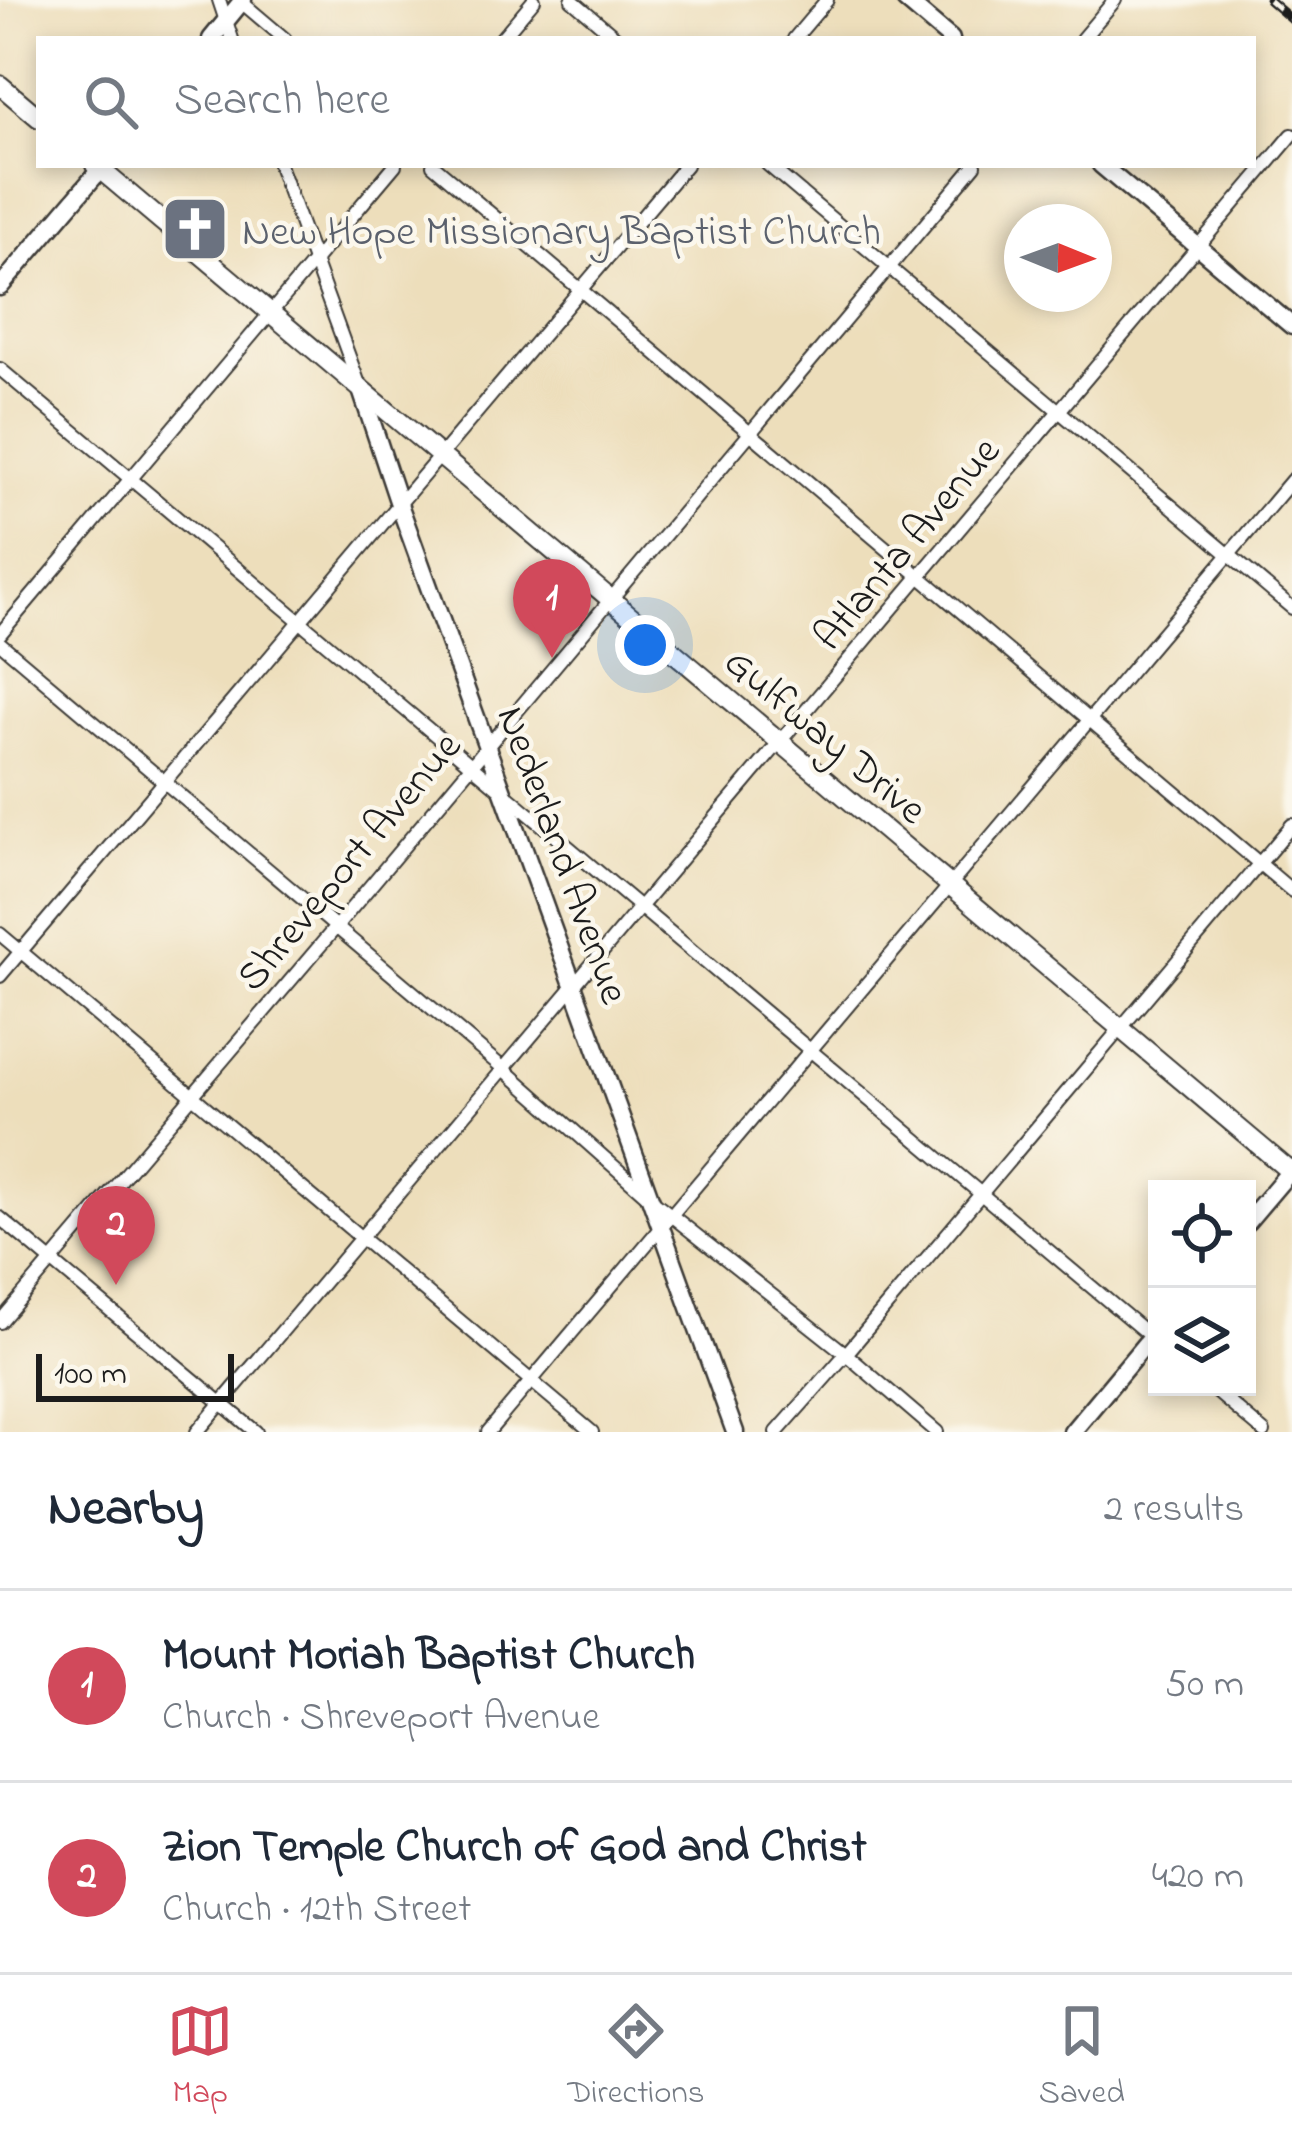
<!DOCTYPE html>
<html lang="en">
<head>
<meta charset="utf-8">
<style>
	:root { --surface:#fff; --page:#f2f2f3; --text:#1f2937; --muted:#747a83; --line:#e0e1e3; --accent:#d1495b }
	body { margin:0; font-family:"Indie Flower",sans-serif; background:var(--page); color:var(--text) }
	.controls { position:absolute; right:36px; bottom:36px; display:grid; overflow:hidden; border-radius:0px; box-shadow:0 6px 18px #0003 }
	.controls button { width:108px; height:108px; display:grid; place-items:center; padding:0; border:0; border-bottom:3px solid var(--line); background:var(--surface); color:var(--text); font:60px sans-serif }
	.compass { position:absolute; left:1004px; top:204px; width:108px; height:108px; border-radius:50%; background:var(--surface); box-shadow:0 6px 18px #0003; rotate:91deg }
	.scale { position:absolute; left:36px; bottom:30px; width:198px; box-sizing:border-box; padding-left:12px; border:6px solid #1c1c1c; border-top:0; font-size:33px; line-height:42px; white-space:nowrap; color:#1c1c1c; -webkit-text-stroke:9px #fbf7ec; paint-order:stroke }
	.you { position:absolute; left:645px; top:645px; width:42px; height:42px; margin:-30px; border:9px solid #fff; border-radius:50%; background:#1a73e8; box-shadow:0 0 0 18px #1a73e833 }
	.badge { display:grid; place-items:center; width:78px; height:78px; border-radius:50%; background:var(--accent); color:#fff; font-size:39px; font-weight:700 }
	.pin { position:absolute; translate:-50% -99px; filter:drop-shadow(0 3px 6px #0008) }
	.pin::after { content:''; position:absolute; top:63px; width:42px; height:36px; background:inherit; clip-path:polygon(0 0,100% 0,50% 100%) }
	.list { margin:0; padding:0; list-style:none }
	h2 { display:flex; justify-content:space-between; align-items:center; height:156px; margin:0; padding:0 48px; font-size:51px }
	h2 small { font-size:39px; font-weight:400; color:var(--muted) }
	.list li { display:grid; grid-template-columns:78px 1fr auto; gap:36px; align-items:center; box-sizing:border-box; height:192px; padding:0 48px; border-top:3px solid var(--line) }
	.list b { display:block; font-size:45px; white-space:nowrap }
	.list p { margin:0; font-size:39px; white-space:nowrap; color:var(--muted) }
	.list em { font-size:39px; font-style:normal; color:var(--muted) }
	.icon { flex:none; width:66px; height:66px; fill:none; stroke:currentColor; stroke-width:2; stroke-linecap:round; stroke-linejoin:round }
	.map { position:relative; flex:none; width:1292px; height:1432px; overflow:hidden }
	.search { position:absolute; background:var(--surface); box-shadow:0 6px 18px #0003; left:36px; right:36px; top:36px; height:132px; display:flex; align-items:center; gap:30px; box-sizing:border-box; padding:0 42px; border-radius:0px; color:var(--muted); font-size:45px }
	.sheet { height:540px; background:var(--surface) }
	nav { display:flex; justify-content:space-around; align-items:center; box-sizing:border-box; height:168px; border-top:3px solid var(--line); background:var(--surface); font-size:33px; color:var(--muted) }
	nav a { display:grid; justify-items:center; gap:6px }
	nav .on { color:var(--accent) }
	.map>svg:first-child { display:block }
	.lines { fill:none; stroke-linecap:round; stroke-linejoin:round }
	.street-casing { stroke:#3b3934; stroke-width:16 }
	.secondary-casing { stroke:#3b3934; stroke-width:21 }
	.primary-casing { stroke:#3b3934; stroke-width:22 }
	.street { stroke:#fff; stroke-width:12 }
	.secondary { stroke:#fff; stroke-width:16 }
	.primary { stroke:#fff; stroke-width:18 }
	.rail-casing { stroke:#1c1c1c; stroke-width:9 }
	.rail { stroke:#fbf7ec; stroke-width:4.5; stroke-dasharray:14; stroke-linecap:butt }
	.labels { text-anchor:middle; stroke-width:9; stroke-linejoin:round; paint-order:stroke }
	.worship-label { font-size:42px; fill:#5b616d; stroke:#fbf7ec; text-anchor:start }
	.street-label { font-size:42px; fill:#1c1c1c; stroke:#fbf7ec }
</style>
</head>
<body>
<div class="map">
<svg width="1292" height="1432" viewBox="0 0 1292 1432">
	<rect width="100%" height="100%" fill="#fbf7ec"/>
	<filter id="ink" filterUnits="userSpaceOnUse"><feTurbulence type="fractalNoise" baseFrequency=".00833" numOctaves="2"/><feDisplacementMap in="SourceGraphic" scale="24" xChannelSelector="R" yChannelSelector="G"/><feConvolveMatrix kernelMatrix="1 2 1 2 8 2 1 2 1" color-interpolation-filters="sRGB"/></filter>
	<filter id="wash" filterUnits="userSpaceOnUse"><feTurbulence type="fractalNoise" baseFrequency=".004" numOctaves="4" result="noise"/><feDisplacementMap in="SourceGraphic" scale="48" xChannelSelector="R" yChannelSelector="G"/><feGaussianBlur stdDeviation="2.7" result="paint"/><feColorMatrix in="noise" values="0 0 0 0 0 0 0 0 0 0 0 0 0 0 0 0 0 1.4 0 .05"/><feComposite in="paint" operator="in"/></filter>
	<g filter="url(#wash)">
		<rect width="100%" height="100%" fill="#eddebb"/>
	</g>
	<g filter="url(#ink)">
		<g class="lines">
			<defs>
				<g id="street">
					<polyline points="219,0 232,39"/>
					<polyline points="239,0 285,39"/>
					<polyline points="572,0 618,39"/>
					<polyline points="501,39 534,0"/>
					<polyline points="794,39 827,0"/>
					<polyline points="1082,39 1115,0"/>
					<polyline points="279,165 359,384"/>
					<polyline points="433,165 1292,891"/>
					<polyline points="768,165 1292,608"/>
					<polyline points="0,369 1156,1341"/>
					<polyline points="0,634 395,165"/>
					<polyline points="0,643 504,1069 653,1201 846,1354 937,1432"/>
					<polyline points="0,934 592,1432"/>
					<polyline points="0,976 686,165"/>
					<polyline points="0,1218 256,1432"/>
					<polyline points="0,1322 336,927 975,165"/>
					<polyline points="1211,1387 1264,1432"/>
					<polyline points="197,1432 1292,135"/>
					<polyline points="488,1432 1292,480"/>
					<polyline points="777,1432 846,1354 1292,825"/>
				</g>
				<g id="secondary">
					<polyline points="905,0 951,39"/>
					<polyline points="211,39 243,0"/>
					<polyline points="1101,165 1292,326"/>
					<polyline points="0,287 104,165"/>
					<polyline points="360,387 400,507 735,1432"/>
					<polyline points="1247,1222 1292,1169"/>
					<polyline points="1072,1432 1157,1330"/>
				</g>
				<g id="primary">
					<polyline points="0,85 39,118"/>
					<polyline points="95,165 1292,1173"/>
				</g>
			</defs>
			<use href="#street" class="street-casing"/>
			<use href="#secondary" class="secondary-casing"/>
			<use href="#primary" class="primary-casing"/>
			<use href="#street" class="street"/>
			<use href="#secondary" class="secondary"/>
			<use href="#primary" class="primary"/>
			<defs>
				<polyline id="rail" points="1269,0 1292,20"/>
			</defs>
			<use href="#rail" class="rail-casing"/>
			<use href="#rail" class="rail"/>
		</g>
	</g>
	<defs>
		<symbol id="church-square" viewBox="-11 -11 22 22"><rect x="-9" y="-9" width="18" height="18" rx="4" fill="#6b7280" stroke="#fbf7ec"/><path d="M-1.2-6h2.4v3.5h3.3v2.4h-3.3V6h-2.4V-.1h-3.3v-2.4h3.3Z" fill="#fff"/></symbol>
	</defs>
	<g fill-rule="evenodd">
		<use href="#church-square" x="157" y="191" width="76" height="76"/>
	</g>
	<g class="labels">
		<g class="worship-label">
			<text x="242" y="244">New Hope Missionary Baptist Church</text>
		</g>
		<g class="street-label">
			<text transform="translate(905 542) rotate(-50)" y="15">Atlanta Avenue</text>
			<text transform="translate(827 734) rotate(40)" y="15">Gulfway Drive</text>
			<text transform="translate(565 854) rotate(70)" y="15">Nederland Avenue</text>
			<text transform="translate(347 860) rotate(-50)" y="15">Shreveport Avenue</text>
		</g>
	</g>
</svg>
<div class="controls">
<button><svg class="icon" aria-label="locate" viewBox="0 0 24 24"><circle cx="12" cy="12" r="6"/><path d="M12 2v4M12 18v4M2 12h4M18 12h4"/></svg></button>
<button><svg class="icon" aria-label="layers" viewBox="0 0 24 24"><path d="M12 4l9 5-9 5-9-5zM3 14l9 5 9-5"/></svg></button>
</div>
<svg class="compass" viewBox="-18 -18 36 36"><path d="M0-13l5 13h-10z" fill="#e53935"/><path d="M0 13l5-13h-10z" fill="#747a83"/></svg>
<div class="scale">100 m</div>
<div class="you"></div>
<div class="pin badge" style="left:552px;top:658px">1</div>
<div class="pin badge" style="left:116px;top:1285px">2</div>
<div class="search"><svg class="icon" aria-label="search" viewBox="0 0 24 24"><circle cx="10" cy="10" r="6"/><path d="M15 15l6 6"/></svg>Search here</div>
</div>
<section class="sheet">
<h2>Nearby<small>2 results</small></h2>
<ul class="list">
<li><span class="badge">1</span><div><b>Mount Moriah Baptist Church</b><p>Church · Shreveport Avenue</p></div><em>50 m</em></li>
<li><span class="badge">2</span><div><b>Zion Temple Church of God and Christ</b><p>Church · 12th Street</p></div><em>420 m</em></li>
</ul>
</section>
<nav>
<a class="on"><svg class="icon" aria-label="map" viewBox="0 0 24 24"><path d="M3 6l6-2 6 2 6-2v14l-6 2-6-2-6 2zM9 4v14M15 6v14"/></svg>Map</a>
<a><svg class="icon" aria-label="directions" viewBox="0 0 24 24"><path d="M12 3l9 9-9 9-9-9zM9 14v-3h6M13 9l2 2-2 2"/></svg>Directions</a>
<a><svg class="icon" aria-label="saved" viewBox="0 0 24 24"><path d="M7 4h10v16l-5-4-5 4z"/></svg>Saved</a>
</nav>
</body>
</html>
